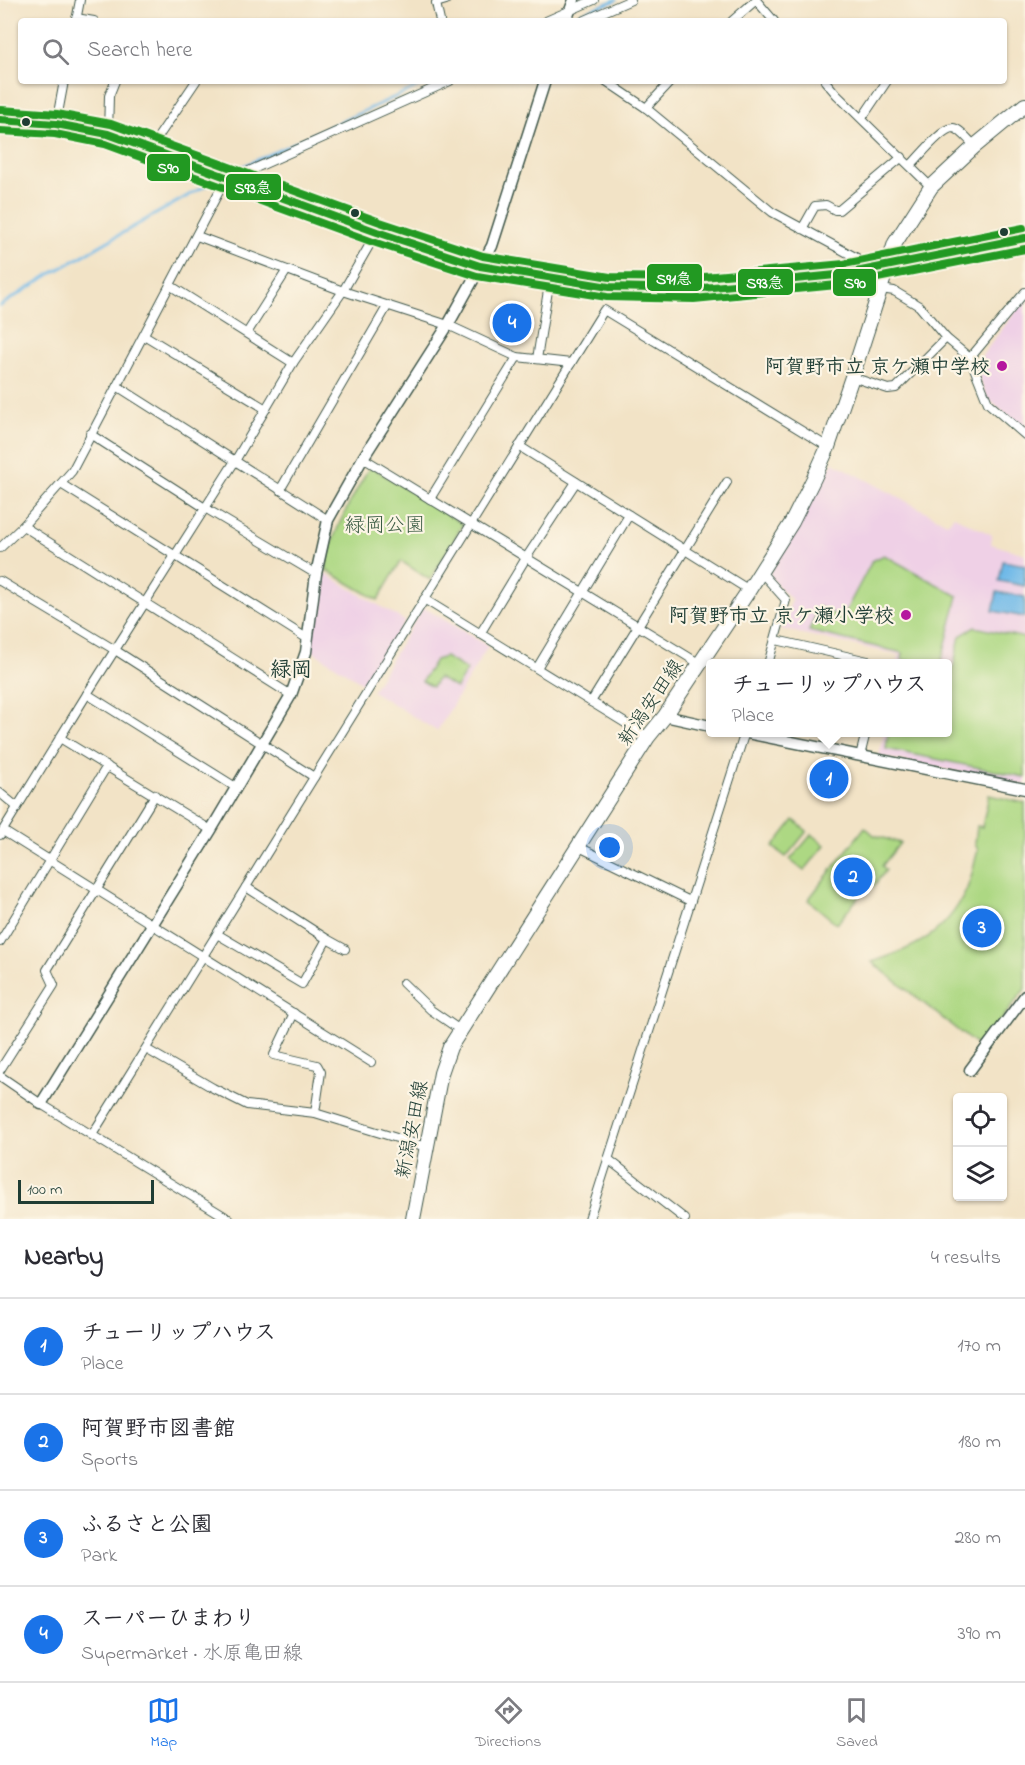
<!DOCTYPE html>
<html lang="en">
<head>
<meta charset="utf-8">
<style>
	:root { --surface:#fff; --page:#f7f7f7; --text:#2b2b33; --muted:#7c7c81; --line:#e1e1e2; --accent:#1a73e8 }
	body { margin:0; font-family:"Indie Flower","Klee One",sans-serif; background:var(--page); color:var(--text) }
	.controls { position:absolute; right:18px; bottom:18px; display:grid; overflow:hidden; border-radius:6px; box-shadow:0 2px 4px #0004 }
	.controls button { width:54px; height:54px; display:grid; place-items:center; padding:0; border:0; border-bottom:2px solid var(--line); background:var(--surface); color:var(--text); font:30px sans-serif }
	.scale { position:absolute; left:18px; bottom:15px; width:136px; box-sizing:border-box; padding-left:6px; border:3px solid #1f3d34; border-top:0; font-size:16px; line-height:21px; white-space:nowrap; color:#1f3d34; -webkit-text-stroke:4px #fcf5e5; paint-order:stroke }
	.you { position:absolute; left:610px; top:848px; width:21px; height:21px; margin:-15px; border:4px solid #fff; border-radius:50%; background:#1a73e8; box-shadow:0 0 0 9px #1a73e833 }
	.badge { display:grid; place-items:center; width:39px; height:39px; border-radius:50%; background:var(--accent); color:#fff; font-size:20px; font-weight:700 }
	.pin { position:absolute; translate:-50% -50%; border:3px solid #fff; box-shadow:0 2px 6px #0006 }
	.popup { position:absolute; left:706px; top:659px; width:246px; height:78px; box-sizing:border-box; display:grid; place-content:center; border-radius:6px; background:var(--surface); filter:drop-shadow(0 2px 4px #0005); font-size:20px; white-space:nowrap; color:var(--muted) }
	.popup b { font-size:22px; color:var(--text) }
	.popup::after { content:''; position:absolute; left:50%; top:100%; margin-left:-12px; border:12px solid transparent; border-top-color:var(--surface) }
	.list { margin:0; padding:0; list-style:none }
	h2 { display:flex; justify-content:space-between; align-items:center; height:78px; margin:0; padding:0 24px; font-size:26px }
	h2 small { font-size:20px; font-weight:400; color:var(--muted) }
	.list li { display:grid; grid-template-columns:39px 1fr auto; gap:18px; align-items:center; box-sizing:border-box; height:96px; padding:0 24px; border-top:2px solid var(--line) }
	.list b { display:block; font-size:22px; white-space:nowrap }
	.list p { margin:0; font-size:20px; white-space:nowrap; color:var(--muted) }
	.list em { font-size:20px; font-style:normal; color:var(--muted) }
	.icon { flex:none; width:33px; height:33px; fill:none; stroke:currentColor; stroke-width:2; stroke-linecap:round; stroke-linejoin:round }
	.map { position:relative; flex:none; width:1025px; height:1219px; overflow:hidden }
	.search { position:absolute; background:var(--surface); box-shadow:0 2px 4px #0004; left:18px; right:18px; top:18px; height:66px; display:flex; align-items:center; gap:15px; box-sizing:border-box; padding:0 21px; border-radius:6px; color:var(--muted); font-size:22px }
	.sheet { height:462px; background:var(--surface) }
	nav { display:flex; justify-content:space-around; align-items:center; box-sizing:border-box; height:84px; border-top:2px solid var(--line); background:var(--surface); font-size:16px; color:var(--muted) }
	nav a { display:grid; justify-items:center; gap:3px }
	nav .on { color:var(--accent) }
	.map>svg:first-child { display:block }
	.built { fill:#efd0e6 }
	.green { fill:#add883; stroke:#668a5c; stroke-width:1.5 }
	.water { fill:#70b9e8; stroke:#487b8e; stroke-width:1.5 }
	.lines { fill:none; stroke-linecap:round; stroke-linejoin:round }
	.stream { stroke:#70b9e8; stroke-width:3 }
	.minor-casing { stroke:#3f564a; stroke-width:10 }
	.tertiary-casing { stroke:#3f564a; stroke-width:13 }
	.secondary-casing { stroke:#3f564a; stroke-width:14 }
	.primary-casing { stroke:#3f564a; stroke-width:16 }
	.minor { stroke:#fff; stroke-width:8 }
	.tertiary { stroke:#fff; stroke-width:10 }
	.secondary { stroke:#fff; stroke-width:12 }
	.primary { stroke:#fff; stroke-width:14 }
	.bus-1-casing { stroke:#fcf5e5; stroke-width:12 }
	.bus-2-casing { stroke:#fcf5e5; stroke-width:12 }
	.bus-3-casing { stroke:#fcf5e5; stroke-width:12 }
	.bus-1 { stroke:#292; stroke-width:8 }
	.bus-2 { stroke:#292; stroke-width:8 }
	.bus-3 { stroke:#292; stroke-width:8 }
	.bus-dot { fill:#1f3d34; stroke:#fcf5e5; stroke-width:2 }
	.poi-dot { fill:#b5179e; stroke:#fcf5e5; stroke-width:2 }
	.labels { text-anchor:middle; stroke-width:4.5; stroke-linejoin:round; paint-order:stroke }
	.poi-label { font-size:20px; font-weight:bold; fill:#1f3d34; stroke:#fcf5e5; text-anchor:end }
	.park-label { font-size:20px; fill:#3b5c44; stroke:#fcf5e5 }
	.street-label { font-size:20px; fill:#1f3d34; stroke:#fcf5e5 }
	.neighbourhood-label { font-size:21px; font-weight:bold; fill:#1f3d34; stroke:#fcf5e5 }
	.line-badge { stroke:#fcf5e5; stroke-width:2 }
	.badge-label { font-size:16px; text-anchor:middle; font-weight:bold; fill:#fff }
</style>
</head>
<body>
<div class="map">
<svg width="1025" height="1219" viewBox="0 0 1025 1219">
	<rect width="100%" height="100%" fill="#fcf5e5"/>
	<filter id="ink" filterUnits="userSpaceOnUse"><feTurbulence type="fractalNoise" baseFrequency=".0167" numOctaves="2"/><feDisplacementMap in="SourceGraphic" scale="12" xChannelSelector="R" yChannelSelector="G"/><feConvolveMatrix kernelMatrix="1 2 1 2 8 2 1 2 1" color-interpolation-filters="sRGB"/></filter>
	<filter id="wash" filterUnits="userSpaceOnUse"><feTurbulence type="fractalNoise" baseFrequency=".008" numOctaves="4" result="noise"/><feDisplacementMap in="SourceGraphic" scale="24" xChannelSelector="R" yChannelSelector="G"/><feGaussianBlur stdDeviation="1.35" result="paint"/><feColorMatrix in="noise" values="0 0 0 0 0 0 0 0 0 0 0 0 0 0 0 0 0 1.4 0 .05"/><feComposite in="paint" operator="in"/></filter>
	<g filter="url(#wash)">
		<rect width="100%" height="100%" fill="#f2e3c6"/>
		<g class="built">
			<polygon points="1025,299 1025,431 987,398 978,374 981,357"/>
			<polygon points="833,462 947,523 954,516 992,535 991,544 1025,554 1025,785 879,756 884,733 948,732 948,664 898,663 899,655 781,629 792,600 768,575"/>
			<polygon points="321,571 405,621 366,685 309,649"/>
			<polygon points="423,607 488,646 437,731 372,691"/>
		</g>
		<g class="green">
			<path d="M370,466l93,58 -33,56 -29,-19 -23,39 -52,-30c4,-37 26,-71 44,-104z"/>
			<polygon points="884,555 958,596 941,663 920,663 902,660 903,653 809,631 819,607 842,618 872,561"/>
			<polygon points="975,627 1025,638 1025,777 886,749 888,733 948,732 948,677 951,678 960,636"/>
			<polygon points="445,657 467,670 456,688 438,678 432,687 422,681 435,660"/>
			<path d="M989,795l36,8v186l-45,59 -108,-86c43,-14 73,-28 94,-71 6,-13 8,-28 12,-41l-3,-6 2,-18 5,1z"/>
			<polygon points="794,820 807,831 786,857 773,847"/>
			<polygon points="865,827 874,835 900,843 882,866 886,870 873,887 869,884 837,924 808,900"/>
			<polygon points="812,834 825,845 804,871 790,860"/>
		</g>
		<g class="water">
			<polygon points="1003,561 1025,565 1025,586 999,581"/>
			<polygon points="997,592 1025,597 1025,617 993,611"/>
		</g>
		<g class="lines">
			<g class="stream">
				<polyline points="580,14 616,0"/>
				<polyline points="235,170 430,81"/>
				<polyline points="0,306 47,276 212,182"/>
			</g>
		</g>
	</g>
	<g filter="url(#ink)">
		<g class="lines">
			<defs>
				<g id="minor">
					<polyline points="756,0 774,21"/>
					<polyline points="76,18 94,21"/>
					<polyline points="76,21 80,0"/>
					<polyline points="440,21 436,3 446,0"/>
					<polyline points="546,21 594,0"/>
					<polyline points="583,21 631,0"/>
					<polyline points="732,21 756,0"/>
					<polyline points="606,81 646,108 772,212 857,258 860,271"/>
					<polyline points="825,81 837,95 931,187"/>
					<polyline points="646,108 671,81"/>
					<polyline points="862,118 887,81"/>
					<polyline points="56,124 64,81"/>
					<polyline points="108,134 109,96 115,81"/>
					<polyline points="150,149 196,81"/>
					<path d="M911,165c8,-8 31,-37 42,-37 8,1 16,13 22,18"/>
					<polyline points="802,229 815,206 826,205 835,210 839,210 902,157"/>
					<polyline points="197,236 343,291 448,325 517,357 571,363"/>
					<polyline points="171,286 293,363"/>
					<polyline points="881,289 894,291 919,306 946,338 970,358 988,403 1025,435"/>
					<polyline points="247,333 287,270"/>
					<polyline points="144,335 266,409"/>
					<polyline points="970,358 1025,292"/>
					<polyline points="537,359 550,278"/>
					<polyline points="852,377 888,389 896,388 946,338"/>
					<polyline points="117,386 328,520"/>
					<polyline points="90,434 205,508 316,574"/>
					<polyline points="519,446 749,590"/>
					<polyline points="363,458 700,664"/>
					<polyline points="61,484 308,639"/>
					<polyline points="280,490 388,305"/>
					<polyline points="430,499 517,357"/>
					<polyline points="23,526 291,695"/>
					<polyline points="0,548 23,526 72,471 223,184 231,179 450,81"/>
					<polyline points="760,571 786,600 768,664"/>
					<polyline points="0,581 115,650 314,777"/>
					<polyline points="424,599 648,737"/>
					<polyline points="480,634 526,558 576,482"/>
					<polyline points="776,640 881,664"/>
					<polyline points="537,668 629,515"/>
					<polyline points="87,694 237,788"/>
					<polyline points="591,702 727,482"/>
					<polyline points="60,738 211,830"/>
					<polyline points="860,756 866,732"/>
					<polyline points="0,793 17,807"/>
					<polyline points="3,831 371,1062"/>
					<polyline points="0,835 87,694 235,461 293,363 343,291 377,232"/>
					<polyline points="579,847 690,901"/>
					<polyline points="246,887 327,939 345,949"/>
					<polyline points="217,934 302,984 327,939"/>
					<polyline points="0,942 107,766"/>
					<polyline points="403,983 431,1010 460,1030"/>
					<polyline points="294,1013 274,1055 317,1065 321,1072 315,1113"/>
					<polyline points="146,1049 213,1088 247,1105 315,1113 426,1147"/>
					<polyline points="0,1070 54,985 47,970 155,795"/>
					<polyline points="0,1076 41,1104 229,1219"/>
					<polyline points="92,1135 604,310 828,447"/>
					<polyline points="608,1159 685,1219"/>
					<polyline points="589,1219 745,732"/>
				</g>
				<g id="tertiary">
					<polyline points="566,21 574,0"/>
					<polyline points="665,716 710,726"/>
					<polyline points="742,732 1025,789"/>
					<polyline points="970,1070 1025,996"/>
					<polyline points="41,1104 211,830 291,695 306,652 316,574 328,520 363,458 448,325 492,246 545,81"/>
				</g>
				<polyline id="secondary" points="0,120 56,124 108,134 377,232 480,266 609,287 693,289 846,274 1025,238"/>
				<polyline id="primary" points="413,1219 441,1073 450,1047 648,737 665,716 749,590 792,522 814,478 828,447 852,377 895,243 931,187 975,146 1025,105"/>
			</defs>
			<use href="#minor" class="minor-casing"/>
			<use href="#tertiary" class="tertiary-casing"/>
			<use href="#secondary" class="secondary-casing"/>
			<use href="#primary" class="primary-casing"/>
			<use href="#minor" class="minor"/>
			<use href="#tertiary" class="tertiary"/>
			<use href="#secondary" class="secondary"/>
			<use href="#primary" class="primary"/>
			<defs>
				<polyline id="bus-1" points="0,120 56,124 108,134 377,232 480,266 609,287 693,289 846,274 1025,238"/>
				<polyline id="bus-2" points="0,131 55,134 105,144 373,242 477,276 607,297 694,299 847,284 1025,249"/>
				<polyline id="bus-3" points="1,110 57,114 111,124 380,222 483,256 610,277 693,278 844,264 1023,228"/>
			</defs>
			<use href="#bus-1" class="bus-1-casing"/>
			<use href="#bus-2" class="bus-2-casing"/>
			<use href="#bus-3" class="bus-3-casing"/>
			<use href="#bus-1" class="bus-1"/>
			<use href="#bus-2" class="bus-2"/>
			<use href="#bus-3" class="bus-3"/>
		</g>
	</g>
	<g class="bus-dot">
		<circle cx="26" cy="122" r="5"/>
		<circle cx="355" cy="213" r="5"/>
		<circle cx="1004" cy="232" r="5"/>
	</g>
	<g class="poi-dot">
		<circle cx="1002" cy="366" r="6"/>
		<circle cx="906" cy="615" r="6"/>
	</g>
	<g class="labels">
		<g class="poi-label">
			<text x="990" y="373">阿賀野市立 京ケ瀬中学校</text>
			<text x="894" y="622">阿賀野市立 京ケ瀬小学校</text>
		</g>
		<g class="park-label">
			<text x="385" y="531">緑岡公園</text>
		</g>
		<g class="street-label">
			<text transform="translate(650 702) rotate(-56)" y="7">新潟安田線</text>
			<text transform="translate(411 1129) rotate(-79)" y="7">新潟安田線</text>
		</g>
		<g class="neighbourhood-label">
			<text x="291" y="676">緑岡</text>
		</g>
	</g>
	<g class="line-badge">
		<rect x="146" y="153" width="45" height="29" rx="6" fill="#292"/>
		<rect x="225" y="173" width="57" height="28" rx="6" fill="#292"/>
		<rect x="646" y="263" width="57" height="29" rx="6" fill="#292"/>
		<rect x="737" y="268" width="57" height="28" rx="6" fill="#292"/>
		<rect x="832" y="268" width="45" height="29" rx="6" fill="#292"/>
	</g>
	<g class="badge-label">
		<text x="168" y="173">S90</text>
		<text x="253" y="193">S93急</text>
		<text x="674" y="284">S91急</text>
		<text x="765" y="288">S93急</text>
		<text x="855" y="288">S90</text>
	</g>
</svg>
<div class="controls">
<button><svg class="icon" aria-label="locate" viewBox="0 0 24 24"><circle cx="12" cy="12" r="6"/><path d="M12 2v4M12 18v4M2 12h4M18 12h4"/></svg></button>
<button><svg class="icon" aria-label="layers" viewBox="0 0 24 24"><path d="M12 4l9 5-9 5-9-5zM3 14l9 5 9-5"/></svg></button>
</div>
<div class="scale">100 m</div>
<div class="you"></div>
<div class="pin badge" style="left:829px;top:779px">1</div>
<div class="popup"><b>チューリップハウス</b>Place</div>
<div class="pin badge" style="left:853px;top:877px">2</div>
<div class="pin badge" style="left:982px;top:928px">3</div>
<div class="pin badge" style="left:512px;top:323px">4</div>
<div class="search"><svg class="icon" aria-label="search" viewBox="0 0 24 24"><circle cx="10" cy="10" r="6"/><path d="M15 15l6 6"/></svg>Search here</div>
</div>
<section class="sheet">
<h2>Nearby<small>4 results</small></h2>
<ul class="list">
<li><span class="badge">1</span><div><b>チューリップハウス</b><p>Place</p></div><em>170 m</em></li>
<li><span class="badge">2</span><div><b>阿賀野市図書館</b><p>Sports</p></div><em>180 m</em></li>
<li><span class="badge">3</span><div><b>ふるさと公園</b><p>Park</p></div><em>280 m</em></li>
<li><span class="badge">4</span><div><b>スーパーひまわり</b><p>Supermarket · 水原亀田線</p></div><em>390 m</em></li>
</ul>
</section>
<nav>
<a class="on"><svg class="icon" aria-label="map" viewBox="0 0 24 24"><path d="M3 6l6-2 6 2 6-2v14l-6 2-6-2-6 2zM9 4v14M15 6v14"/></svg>Map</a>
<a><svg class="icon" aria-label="directions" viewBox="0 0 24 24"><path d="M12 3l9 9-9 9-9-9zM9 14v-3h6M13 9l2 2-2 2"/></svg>Directions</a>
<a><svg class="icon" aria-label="saved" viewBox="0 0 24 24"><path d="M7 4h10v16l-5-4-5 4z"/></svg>Saved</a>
</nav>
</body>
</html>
